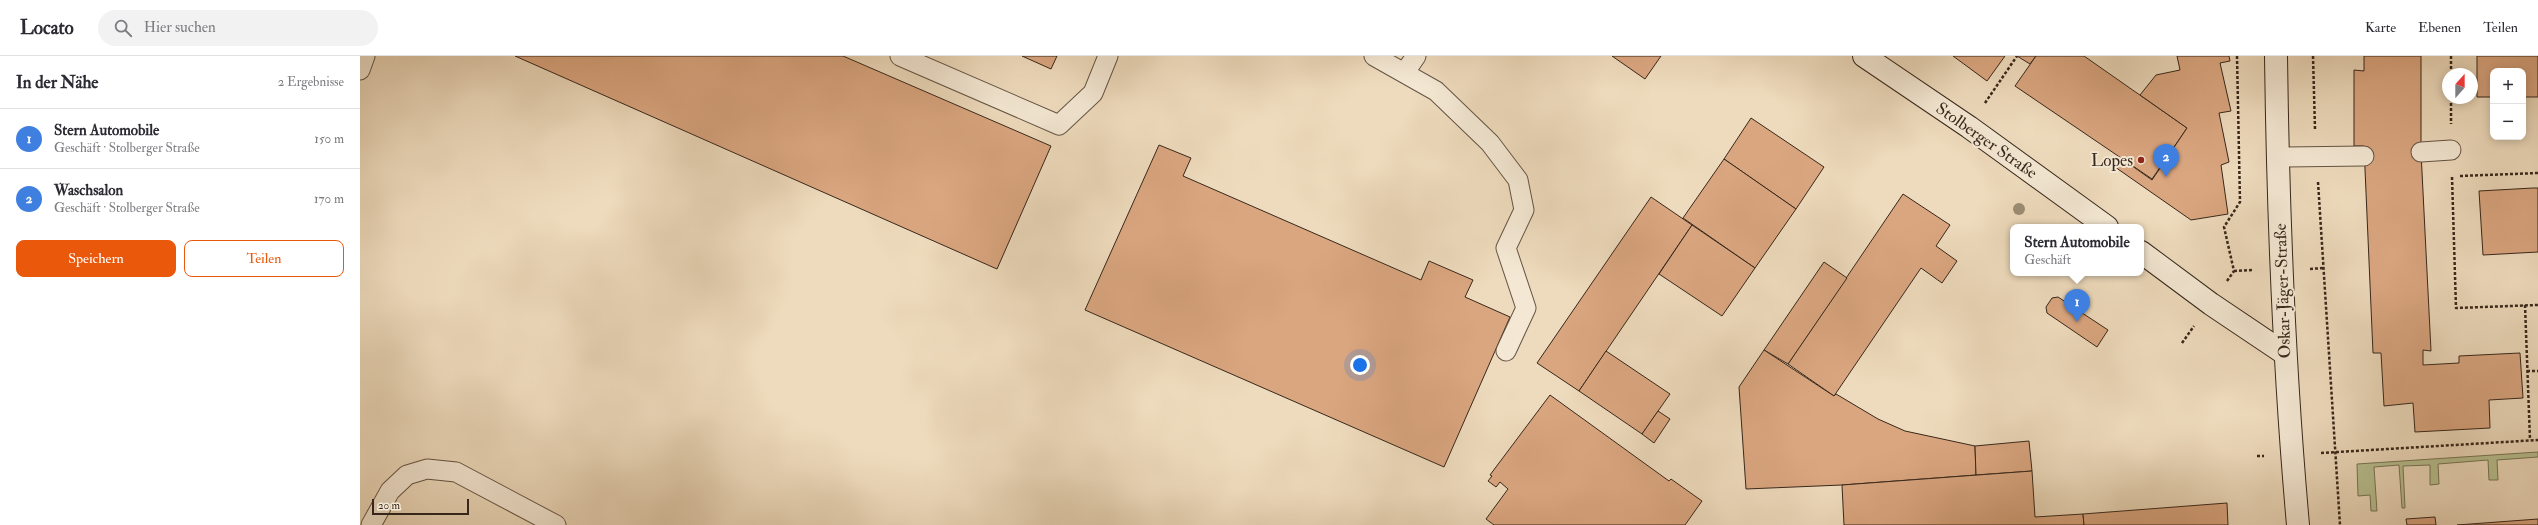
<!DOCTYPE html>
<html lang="de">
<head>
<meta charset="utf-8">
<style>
	:root { --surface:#fff; --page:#f2f2f3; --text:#2b2b33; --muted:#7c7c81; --line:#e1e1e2; --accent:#ea580c }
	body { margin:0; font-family:"IM FELL Double Pica",serif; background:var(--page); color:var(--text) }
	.controls { position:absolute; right:12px; top:12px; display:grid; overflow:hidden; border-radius:8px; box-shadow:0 2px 10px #0003 }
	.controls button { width:36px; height:36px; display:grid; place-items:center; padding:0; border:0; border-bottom:1px solid var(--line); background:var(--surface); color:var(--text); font:20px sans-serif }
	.compass { position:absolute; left:2082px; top:12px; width:36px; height:36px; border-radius:50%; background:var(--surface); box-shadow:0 2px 10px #0003; rotate:21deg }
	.scale { position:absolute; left:12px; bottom:10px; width:97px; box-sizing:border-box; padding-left:4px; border:2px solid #37271b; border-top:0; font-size:11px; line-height:14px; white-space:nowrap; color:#37271b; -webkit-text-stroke:3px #f4e8d4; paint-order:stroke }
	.you { position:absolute; left:1000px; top:309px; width:14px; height:14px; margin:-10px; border:3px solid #fff; border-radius:50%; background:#1a73e8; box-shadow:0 0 0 6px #1a73e833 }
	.badge { display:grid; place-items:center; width:26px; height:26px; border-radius:50%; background:var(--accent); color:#fff; font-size:13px; font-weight:700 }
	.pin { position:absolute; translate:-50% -33px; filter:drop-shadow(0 1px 2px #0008) }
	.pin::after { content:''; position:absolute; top:21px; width:14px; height:12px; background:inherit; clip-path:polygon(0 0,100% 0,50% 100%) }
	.popup { position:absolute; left:1650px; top:168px; width:134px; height:52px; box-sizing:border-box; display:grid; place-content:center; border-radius:8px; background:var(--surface); filter:drop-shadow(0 1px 3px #0005); font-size:13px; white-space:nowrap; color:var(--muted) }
	.popup b { font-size:15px; color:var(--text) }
	.popup::after { content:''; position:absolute; left:50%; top:100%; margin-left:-8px; border:8px solid transparent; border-top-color:var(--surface) }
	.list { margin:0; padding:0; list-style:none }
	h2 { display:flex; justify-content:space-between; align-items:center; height:52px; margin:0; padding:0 16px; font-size:17px }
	h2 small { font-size:13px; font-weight:400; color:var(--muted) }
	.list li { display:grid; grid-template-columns:26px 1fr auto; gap:12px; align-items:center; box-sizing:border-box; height:60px; padding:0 16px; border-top:1px solid var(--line) }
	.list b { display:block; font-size:15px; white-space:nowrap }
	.list p { margin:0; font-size:13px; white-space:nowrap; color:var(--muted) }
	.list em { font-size:13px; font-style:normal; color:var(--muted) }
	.actions { display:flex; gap:8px; padding:12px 16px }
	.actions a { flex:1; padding:9px 0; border:1px solid var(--accent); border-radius:8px; text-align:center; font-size:14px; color:var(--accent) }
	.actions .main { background:var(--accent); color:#fff }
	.icon { flex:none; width:22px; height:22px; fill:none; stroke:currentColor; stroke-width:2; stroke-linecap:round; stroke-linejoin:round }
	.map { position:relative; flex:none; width:2178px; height:469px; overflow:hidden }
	header { display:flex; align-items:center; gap:24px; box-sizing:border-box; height:56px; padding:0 20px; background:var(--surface); border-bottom:1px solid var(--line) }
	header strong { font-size:19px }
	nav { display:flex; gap:22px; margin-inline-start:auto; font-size:14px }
	.search { width:280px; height:36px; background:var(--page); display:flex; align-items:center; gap:10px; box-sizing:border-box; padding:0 14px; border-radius:22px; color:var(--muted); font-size:15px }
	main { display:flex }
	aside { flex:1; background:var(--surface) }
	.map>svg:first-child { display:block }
	.green { fill:#b8c091; stroke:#787456 }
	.building { fill:#daa680; stroke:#37271b }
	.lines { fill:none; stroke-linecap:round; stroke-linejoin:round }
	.lane-casing { stroke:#655444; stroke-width:21 }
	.secondary-casing { stroke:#37271b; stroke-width:24 }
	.path { stroke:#37271b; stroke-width:2.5; stroke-dasharray:3 2; stroke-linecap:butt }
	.lane { stroke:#f4e8d4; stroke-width:19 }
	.secondary { stroke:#f4e8d4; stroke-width:22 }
	.tree { fill:#9b8d74 }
	.poi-dot { fill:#8f2418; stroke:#f4e8d4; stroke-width:1.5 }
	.labels { text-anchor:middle; stroke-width:4; stroke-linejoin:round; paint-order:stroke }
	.street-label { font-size:17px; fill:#37271b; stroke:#f4e8d4 }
	.poi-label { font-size:17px; fill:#37271b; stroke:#f4e8d4; text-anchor:end }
</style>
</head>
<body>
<header>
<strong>Locato</strong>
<div class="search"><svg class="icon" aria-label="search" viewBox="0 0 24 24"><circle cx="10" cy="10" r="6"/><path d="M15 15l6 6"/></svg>Hier suchen</div>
<nav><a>Karte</a><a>Ebenen</a><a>Teilen</a></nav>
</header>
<main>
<aside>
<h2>In der Nähe<small>2 Ergebnisse</small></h2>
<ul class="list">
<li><span class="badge" style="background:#3f7fe0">1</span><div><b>Stern Automobile</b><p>Geschäft · Stolberger Straße</p></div><em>150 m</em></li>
<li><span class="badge" style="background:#3f7fe0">2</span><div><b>Waschsalon</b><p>Geschäft · Stolberger Straße</p></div><em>170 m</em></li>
</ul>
<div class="actions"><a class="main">Speichern</a><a>Teilen</a></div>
</aside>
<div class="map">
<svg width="2178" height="469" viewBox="0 0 2178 469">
	<rect width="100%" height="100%" fill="#eedbbd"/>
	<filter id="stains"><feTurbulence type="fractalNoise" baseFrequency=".005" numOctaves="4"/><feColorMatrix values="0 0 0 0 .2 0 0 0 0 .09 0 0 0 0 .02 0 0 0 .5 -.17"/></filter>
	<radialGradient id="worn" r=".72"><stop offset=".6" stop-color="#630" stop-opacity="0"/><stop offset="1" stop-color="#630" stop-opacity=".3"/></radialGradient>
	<polygon class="green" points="2178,396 2178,401 2137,404 2138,424 2129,424 2128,404 2078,408 2079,428 2070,429 2070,409 2043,410 2045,452 2042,452 2039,409 2014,411 2017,455 2011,455 2010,439 1998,440 1997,408"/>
	<g class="building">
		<polygon points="155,0 483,0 691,90 637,213"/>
		<polygon points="662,0 697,0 691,13"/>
		<polygon points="1252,0 1301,0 1285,23"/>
		<polygon points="1593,0 1645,0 1627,25"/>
		<polygon points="1657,0 1676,0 1670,8"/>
		<polygon points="1676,0 1724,0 1827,72 1792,123 1655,30"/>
		<polygon points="1817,0 1869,0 1870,5 1860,7 1871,55 1859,57 1869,106 1861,109 1868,158 1831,164 1755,111 1761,102 1792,124 1827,72 1780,39 1796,19 1820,14"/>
		<polygon points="2004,0 2061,0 2061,96 2071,295 2063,294 2063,309 2099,307 2099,300 2160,297 2163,342 2129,344 2130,372 2055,376 2053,347 2024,350 2021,297 2013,297 2004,90 1994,90 1994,14 2004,15"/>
		<polygon points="2117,0 2178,0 2178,41 2163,41 2163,15 2133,15 2133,41 2117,41"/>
		<polygon points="1391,62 1464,111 1436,153 1364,103"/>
		<polygon points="799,89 831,102 823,120 1061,224 1069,205 1113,224 1105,241 1150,261 1084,411 725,254"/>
		<polygon points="1364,103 1436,153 1395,212 1323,162"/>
		<polygon points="2173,132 2178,132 2178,196 2123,199 2119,135"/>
		<polygon points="1543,138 1590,169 1576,190 1597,205 1582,227 1561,212 1474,340 1428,308"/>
		<polygon points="1291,141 1332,169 1219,335 1177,307"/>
		<polygon points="1332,169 1395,212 1362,260 1299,218"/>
		<polygon points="1464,206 1487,222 1428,308 1404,294"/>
		<polygon points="1698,241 1748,274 1737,291 1687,257 1686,251 1692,242"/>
		<polygon points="1404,294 1474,340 1476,338 1518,363 1545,375 1615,390 1616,419 1482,429 1386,433 1379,331"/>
		<polygon points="1246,295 1310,338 1282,378 1219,335"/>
		<polygon points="1190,339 1309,425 1311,423 1342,445 1325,469 1134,469 1126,463 1148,433 1140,426 1136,431 1128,425 1132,420 1130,419"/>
		<polygon points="1298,355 1310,363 1294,387 1282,378"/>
		<polygon points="1669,385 1672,415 1616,419 1615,390"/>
		<polygon points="1672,415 1675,461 1723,458 1724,469 1484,469 1482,429"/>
		<polygon points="1867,447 1868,469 1724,469 1723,458"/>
		<polygon points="2075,461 2076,469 2047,469 2046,463"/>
		<polygon points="2178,463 2178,469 2097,469"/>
	</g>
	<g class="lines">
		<defs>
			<g id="lane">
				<polyline points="540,0 699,69 733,37 748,0"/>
				<polyline points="1014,0 1076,35 1130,87 1158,124 1164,154 1146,192 1166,252 1146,295"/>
				<polyline points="0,14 5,0"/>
				<polyline points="1045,16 1056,0"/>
				<polyline points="2061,96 2091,94"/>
				<polyline points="1917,101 2004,100"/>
				<polyline points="11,469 30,435 47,419 67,413 96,416 196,469"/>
			</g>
			<g id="secondary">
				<polyline points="1504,0 1609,71 1747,171"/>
				<path d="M1916,0c2,157 8,313 22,469"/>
				<polyline points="1781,196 1851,248 1924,297"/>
			</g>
		</defs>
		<use href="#lane" class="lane-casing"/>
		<use href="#secondary" class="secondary-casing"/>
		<g class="path">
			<polyline points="1953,0 1955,73"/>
			<polyline points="2091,0 2091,18"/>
			<polyline points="2091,42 2091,68"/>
			<polyline points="1625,47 1657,0"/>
			<polyline points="2100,120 2178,117"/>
			<polyline points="2092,121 2096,252 2178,249"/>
			<polyline points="1958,126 1980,469"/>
			<polyline points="1950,213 1963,212"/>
			<polyline points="1874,215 1893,214"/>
			<polyline points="1867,225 1874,215 1864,171 1880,146 1877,0"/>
			<polyline points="2165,249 2170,384"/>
			<polyline points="1822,287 1834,270"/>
			<polyline points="2167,315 2178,315"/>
			<polyline points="1961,397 2178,384"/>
			<polyline points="1897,400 1904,400"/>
		</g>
		<use href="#lane" class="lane"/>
		<use href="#secondary" class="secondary"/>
	</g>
	<circle class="tree" cx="1659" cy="153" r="6"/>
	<circle class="poi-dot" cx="1781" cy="104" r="4"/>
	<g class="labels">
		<g class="street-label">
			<text transform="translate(1627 84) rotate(35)" y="6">Stolberger Straße</text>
			<text transform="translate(1922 235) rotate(-92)" y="6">Oskar-Jäger-Straße</text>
		</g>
		<g class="poi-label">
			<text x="1773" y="110">Lopes</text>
		</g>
	</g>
	<rect width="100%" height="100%" filter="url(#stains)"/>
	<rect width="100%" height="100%" fill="url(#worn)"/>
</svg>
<div class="controls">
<button>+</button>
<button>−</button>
</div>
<svg class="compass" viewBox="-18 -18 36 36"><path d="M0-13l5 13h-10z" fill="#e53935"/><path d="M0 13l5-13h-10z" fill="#7c7c81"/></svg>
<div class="scale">20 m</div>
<div class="you"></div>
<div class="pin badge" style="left:1717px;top:266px;background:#3f7fe0">1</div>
<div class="popup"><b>Stern Automobile</b>Geschäft</div>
<div class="pin badge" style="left:1806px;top:121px;background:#3f7fe0">2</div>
</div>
</main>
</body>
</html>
